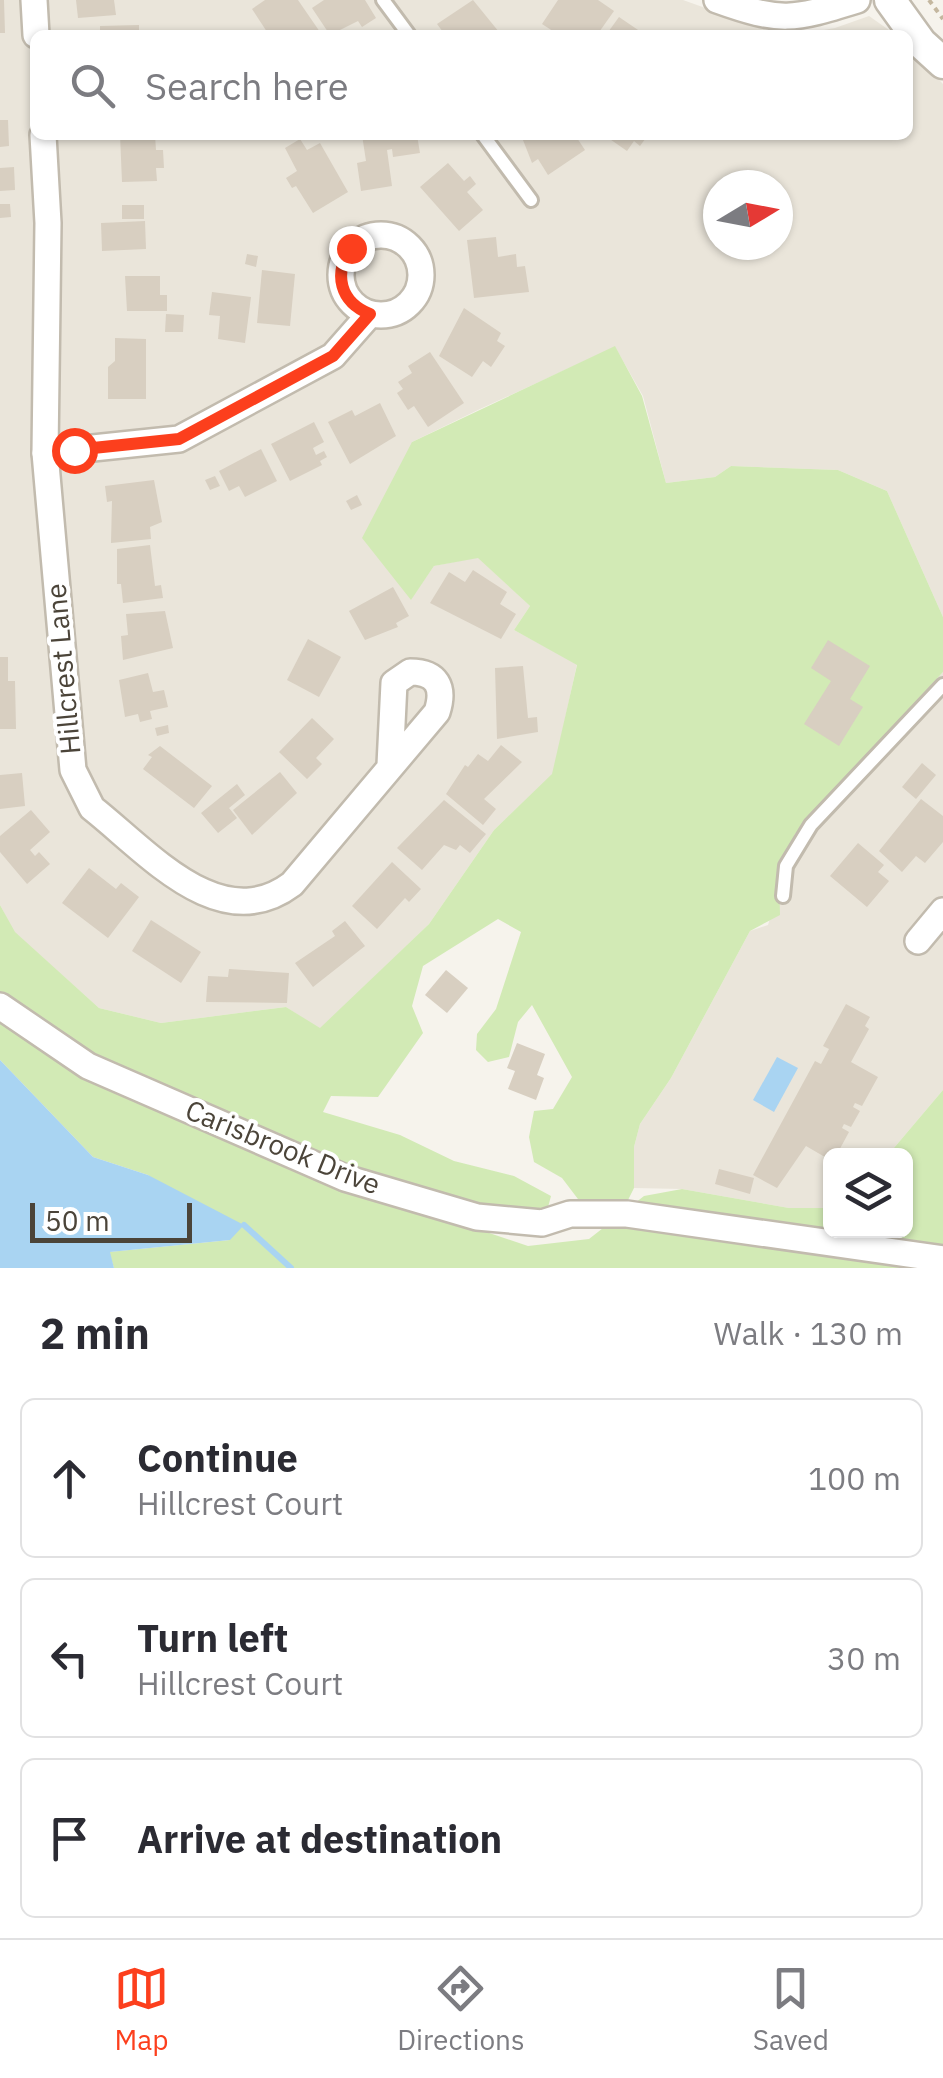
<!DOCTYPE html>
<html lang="en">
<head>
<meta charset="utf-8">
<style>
	:root { --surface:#fff; --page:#f7f7f7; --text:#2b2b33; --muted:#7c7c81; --line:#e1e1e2; --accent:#fc3f1d }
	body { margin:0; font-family:"IBM Plex Sans",sans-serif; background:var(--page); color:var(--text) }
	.controls { position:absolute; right:30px; bottom:30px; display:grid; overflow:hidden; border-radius:15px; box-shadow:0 2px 8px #0004 }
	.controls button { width:90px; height:90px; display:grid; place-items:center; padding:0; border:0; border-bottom:2px solid var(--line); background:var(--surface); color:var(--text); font:50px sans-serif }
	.compass { position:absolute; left:703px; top:170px; width:90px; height:90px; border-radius:50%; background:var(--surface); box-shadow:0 2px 8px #0004; rotate:80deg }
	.scale { position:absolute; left:30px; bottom:25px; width:162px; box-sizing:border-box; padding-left:10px; border:5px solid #4b4439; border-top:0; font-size:28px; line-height:35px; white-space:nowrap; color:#4b4439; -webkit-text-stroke:8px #fff; paint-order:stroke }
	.stop { position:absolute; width:30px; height:30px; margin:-22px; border:8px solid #fc3f1d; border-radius:50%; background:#fff }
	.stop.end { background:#fc3f1d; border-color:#fff; box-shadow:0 2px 10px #0008 }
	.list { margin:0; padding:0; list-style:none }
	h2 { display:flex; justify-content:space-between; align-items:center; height:130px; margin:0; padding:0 40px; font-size:42px }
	h2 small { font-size:32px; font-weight:400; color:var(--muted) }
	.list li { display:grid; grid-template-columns:65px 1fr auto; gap:30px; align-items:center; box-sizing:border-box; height:160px; margin:0 20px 20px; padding:0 20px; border:2px solid var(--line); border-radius:15px }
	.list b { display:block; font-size:38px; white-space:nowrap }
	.list p { margin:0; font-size:32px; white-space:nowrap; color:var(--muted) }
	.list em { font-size:32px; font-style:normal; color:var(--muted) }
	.icon { flex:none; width:55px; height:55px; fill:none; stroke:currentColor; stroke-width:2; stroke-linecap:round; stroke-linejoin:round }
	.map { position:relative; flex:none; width:943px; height:1268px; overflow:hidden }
	.search { position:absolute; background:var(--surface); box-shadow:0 2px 8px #0004; left:30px; right:30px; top:30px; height:110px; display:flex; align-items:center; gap:25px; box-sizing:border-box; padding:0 35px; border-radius:15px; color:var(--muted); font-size:38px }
	.sheet { height:670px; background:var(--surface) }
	nav { display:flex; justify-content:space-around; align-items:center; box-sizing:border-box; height:140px; border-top:2px solid var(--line); background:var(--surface); font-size:28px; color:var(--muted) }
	nav a { display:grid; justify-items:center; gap:5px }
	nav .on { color:var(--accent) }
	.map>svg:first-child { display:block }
	.residential { fill:#eae5da; fill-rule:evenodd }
	.green { fill:#d2eab5 }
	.water { fill:#a9d4f2 }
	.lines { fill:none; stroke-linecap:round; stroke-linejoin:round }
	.stream { stroke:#a9d4f2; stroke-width:6 }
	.building { fill:#d8cfc1 }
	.service-casing { stroke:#c2bbae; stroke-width:18 }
	.minor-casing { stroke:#c2bbae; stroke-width:30 }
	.tertiary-casing { stroke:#c2bbae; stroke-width:35 }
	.path { stroke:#c4b79f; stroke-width:4; stroke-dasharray:5 5; stroke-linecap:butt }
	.service { stroke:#fff; stroke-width:12 }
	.minor { stroke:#fff; stroke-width:25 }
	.tertiary { stroke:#fff; stroke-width:30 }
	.route { stroke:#fc3f1d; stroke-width:12 }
	.labels { text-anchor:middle; stroke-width:8; stroke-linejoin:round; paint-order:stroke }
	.street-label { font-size:28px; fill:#4b4439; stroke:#fff }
</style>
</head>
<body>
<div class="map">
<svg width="943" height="1268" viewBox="0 0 943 1268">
	<rect width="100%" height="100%" fill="#f6f3ec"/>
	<g class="residential">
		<path d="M0,0h683l98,35h-746v100h873v-87l35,36v533l-56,-126 -49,-21 -107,-4 -16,11 -49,6 -23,-87 -28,-49 -135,62 -68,33 -1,157 23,-33 44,-9 52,49 -16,24 63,34 -24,110 -59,56 -65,94 -109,105 -34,-22 -125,16 -62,-15 -85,-76 -14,-27zM718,185h60v60h-60z"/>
		<polygon points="869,16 896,35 796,35 835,28"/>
		<polygon points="943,672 943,1090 888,1155 830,1156 830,1208 789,1208 682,1189 634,1188 634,1147 640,1124 671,1078 750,931 768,925 795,834"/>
	</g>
	<g class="green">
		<polygon points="615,346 642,396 666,483 715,477 731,466 838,470 887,491 943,617 943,672 795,834 779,876 780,915 750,931 671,1078 640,1124 634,1147 634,1188 627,1202 581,1203 562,1178 534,1162 529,1137 534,1111 553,1109 572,1077 532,1005 518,1022 509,1057 488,1062 476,1050 477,1034 496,1009 521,932 498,919 423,966 412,1006 423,1033 378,1097 331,1096 323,1112 400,1135 454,1161 514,1176 551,1196 547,1211 468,1204 349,1171 100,1063 0,994 0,905 15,932 99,1008 161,1023 286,1007 320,1028 429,924 494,830 552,774 577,665 514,630 530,606 478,558 434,566 411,600 362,538 412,442"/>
		<polygon points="0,1015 71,1066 272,1160 528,1246 589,1239 644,1196 682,1189 789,1208 830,1208 830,1230 906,1230 906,1156 888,1155 943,1090 943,1268 114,1268 109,1252 230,1240 148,1175 93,1157 0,1060"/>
	</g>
	<g class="water">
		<polygon points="777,1057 798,1068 774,1112 753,1100"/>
		<polygon points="0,1060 93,1157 148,1175 244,1225 230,1240 110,1252 114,1268 0,1268"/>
	</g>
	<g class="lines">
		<polyline class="stream" points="244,1225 291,1268"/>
	</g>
	<g class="building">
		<polygon points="0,0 4,0 5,33 0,33"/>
		<polygon points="76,0 114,0 116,15 78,18"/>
		<polygon points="265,0 298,0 320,32 269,35 252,9"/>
		<polygon points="324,0 365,0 376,18 362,27 358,21 330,35 312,8"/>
		<polygon points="473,0 499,32 439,35 443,32 437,24"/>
		<polygon points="558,0 598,0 614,11 597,35 559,35 542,24"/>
		<polygon points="619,17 641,32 639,35 606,35"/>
		<polygon points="139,25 139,35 100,35 100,26"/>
		<polygon points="0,120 8,120 9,146 0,147"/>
		<polygon points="120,135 155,135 156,150 163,150 164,168 156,168 157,181 122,182"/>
		<polygon points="362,135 417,135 420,153 393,157 392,149 387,150 392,186 361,191 357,163 366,161"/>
		<polygon points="521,135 575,135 585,150 548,175 538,159 532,163"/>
		<polygon points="604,135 648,135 640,146 634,141 627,151"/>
		<polygon points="300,139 307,150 320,143 348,192 313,213 296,186 292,188 286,178 297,171 285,148"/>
		<polygon points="448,163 464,181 470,176 476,184 467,192 483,210 459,231 420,187"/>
		<polygon points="14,167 15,190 0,191 0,168"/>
		<polygon points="0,204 10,204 11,217 0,218"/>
		<rect x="122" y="205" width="22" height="14"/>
		<polygon points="145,221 146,249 102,251 101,223"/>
		<polygon points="496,237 498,257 516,254 517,267 525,266 529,292 474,298 467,240"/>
		<polygon points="247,254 258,256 256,267 245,264"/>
		<polygon points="262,270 295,274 290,326 257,323"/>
		<polygon points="125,276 160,276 160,295 167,295 167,311 127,311"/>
		<polygon points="212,292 251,297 245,343 218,339 220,316 209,315"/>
		<polygon points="464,308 501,333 497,341 505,346 491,367 483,361 472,377 439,356"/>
		<polygon points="166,314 184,315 183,332 165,332"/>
		<polygon points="115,338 146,339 146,399 108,399 108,367 115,361"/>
		<polygon points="430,352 464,403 428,427 414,406 408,410 397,393 403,389 398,382 412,373 408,366"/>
		<polygon points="380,403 396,436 350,464 328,422 352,410 355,416"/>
		<polygon points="314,422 324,442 313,448 316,455 324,451 327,457 320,461 322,465 290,481 271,444"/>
		<polygon points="261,449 277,481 245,497 239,486 229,491 219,471"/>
		<polygon points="215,476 220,486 210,490 205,480"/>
		<polygon points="154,480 162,522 150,527 151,539 111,543 112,501 107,502 105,486"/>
		<polygon points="357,495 362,505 351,510 346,501"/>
		<polygon points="150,545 155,586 161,585 163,598 123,603 121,584 117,584 117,549"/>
		<polygon points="473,570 507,592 500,604 516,614 501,639 430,603 449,572 465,582"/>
		<polygon points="393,587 409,616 396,623 398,627 365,640 349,611"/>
		<polygon points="165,611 173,648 123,660 121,636 128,635 126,614"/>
		<polygon points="308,639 341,657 319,697 287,680"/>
		<polygon points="828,640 870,666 850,699 863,707 839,746 804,724 831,681 811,668"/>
		<polygon points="0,657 8,657 8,681 15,681 16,729 0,729"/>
		<polygon points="523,666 528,718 537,717 538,732 497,739 495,668"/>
		<polygon points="148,673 153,692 164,690 168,707 150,711 152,719 140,722 138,714 125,717 119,680"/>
		<polygon points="312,718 334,739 316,758 322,764 307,779 279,752"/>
		<polygon points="168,725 169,733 157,736 155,728"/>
		<polygon points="501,745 522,762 484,799 496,809 483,825 446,794 465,765 468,767 478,754 488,761"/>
		<polygon points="160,746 212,786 194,808 143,769 152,757 148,755"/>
		<polygon points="922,763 936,775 916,799 902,787"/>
		<polygon points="280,772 297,793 252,835 233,810"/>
		<polygon points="22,773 25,806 0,809 0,775"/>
		<polygon points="237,784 245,795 229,808 237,818 218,833 201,813"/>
		<polygon points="921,799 943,816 943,842 925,863 916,856 902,872 879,851"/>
		<polygon points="444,800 486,834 470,853 460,845 456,850 444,845 422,870 397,848"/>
		<polygon points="31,810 50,832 30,850 35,856 39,852 50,864 27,884 0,852 0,836"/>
		<polygon points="858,843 884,865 878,872 889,881 867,907 830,876"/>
		<polygon points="392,862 421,889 409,902 405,898 377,929 352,906"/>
		<polygon points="89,868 116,889 121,883 139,897 108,938 62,903"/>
		<polygon points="151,920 201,952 181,983 132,951"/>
		<polygon points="345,921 365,946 313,987 295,963 335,936 332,931"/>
		<polygon points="229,969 289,973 287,1003 206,1002 208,976 228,977"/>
		<polygon points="446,970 468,988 447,1013 425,995"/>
		<polygon points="846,1004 870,1017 865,1026 869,1029 851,1062 878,1077 862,1106 855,1103 853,1107 860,1111 851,1127 844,1124 842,1128 849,1132 836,1156 830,1156 830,1160 806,1146 777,1188 753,1175 815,1061 821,1064 829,1049 823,1046"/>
		<polygon points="517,1043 545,1054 537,1075 544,1078 536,1100 508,1089 515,1071 507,1068"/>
		<polygon points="719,1169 754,1178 750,1194 715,1184"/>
	</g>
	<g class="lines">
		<defs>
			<g id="service">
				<polyline points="383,0 409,35"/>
				<polyline points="483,135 531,200"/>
				<polyline points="783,896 786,866 811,825 943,685"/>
			</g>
			<g id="minor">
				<polyline points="34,0 36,35"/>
				<path d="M717,0c64,23 76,20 140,0"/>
				<path d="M43,135l5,88 -3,230 28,317 19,38c56,44 128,130 200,76l145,-172c8,-25 0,-40 -27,-40l-16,11 -4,82"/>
				<circle cx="381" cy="275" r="40"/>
				<polyline points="45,453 179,439 333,356 370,314"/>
				<polyline points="918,941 943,911"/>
				<polyline points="0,1006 88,1066 345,1178 477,1217 542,1223 570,1214 627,1214 943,1259"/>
			</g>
			<polyline id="tertiary" points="890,0 921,43 943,63"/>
		</defs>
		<use href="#service" class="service-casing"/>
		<use href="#minor" class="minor-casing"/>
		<use href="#tertiary" class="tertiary-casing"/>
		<polyline class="path" points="929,0 943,19"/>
		<use href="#service" class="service"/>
		<use href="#minor" class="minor"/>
		<use href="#tertiary" class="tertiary"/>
	</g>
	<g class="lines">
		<path class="route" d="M74,450l105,-11 154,-83 37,-42c-30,-12 -37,-40 -19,-66"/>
	</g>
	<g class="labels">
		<g class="street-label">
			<text transform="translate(63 669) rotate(-95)" y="10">Hillcrest Lane</text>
			<text transform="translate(283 1147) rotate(22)" y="10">Carisbrook Drive</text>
		</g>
	</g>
</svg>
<div class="controls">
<button><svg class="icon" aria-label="layers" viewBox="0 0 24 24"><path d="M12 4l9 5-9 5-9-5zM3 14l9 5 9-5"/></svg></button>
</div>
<svg class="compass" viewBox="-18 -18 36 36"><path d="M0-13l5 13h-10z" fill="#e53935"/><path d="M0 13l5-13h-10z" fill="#7c7c81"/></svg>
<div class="scale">50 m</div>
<div class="stop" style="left:74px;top:450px"></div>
<div class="stop end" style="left:351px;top:248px"></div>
<div class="search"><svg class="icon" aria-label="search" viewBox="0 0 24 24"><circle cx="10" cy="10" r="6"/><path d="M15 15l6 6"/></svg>Search here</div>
</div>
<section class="sheet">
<h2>2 min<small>Walk · 130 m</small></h2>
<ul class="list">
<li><svg class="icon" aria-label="ahead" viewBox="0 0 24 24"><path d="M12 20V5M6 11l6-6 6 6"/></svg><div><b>Continue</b><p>Hillcrest Court</p></div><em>100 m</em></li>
<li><svg class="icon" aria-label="left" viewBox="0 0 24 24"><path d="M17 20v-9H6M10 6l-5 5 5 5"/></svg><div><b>Turn left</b><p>Hillcrest Court</p></div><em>30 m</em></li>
<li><svg class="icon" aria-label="arrive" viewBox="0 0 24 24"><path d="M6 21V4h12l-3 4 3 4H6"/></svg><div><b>Arrive at destination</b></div></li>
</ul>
</section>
<nav>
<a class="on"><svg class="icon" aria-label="map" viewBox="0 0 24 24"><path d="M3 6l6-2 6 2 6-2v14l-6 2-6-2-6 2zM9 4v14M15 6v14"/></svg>Map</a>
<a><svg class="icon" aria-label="directions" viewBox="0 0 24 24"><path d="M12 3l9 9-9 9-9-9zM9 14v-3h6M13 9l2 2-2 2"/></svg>Directions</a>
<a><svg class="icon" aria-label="saved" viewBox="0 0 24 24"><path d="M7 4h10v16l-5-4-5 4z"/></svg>Saved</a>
</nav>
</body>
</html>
